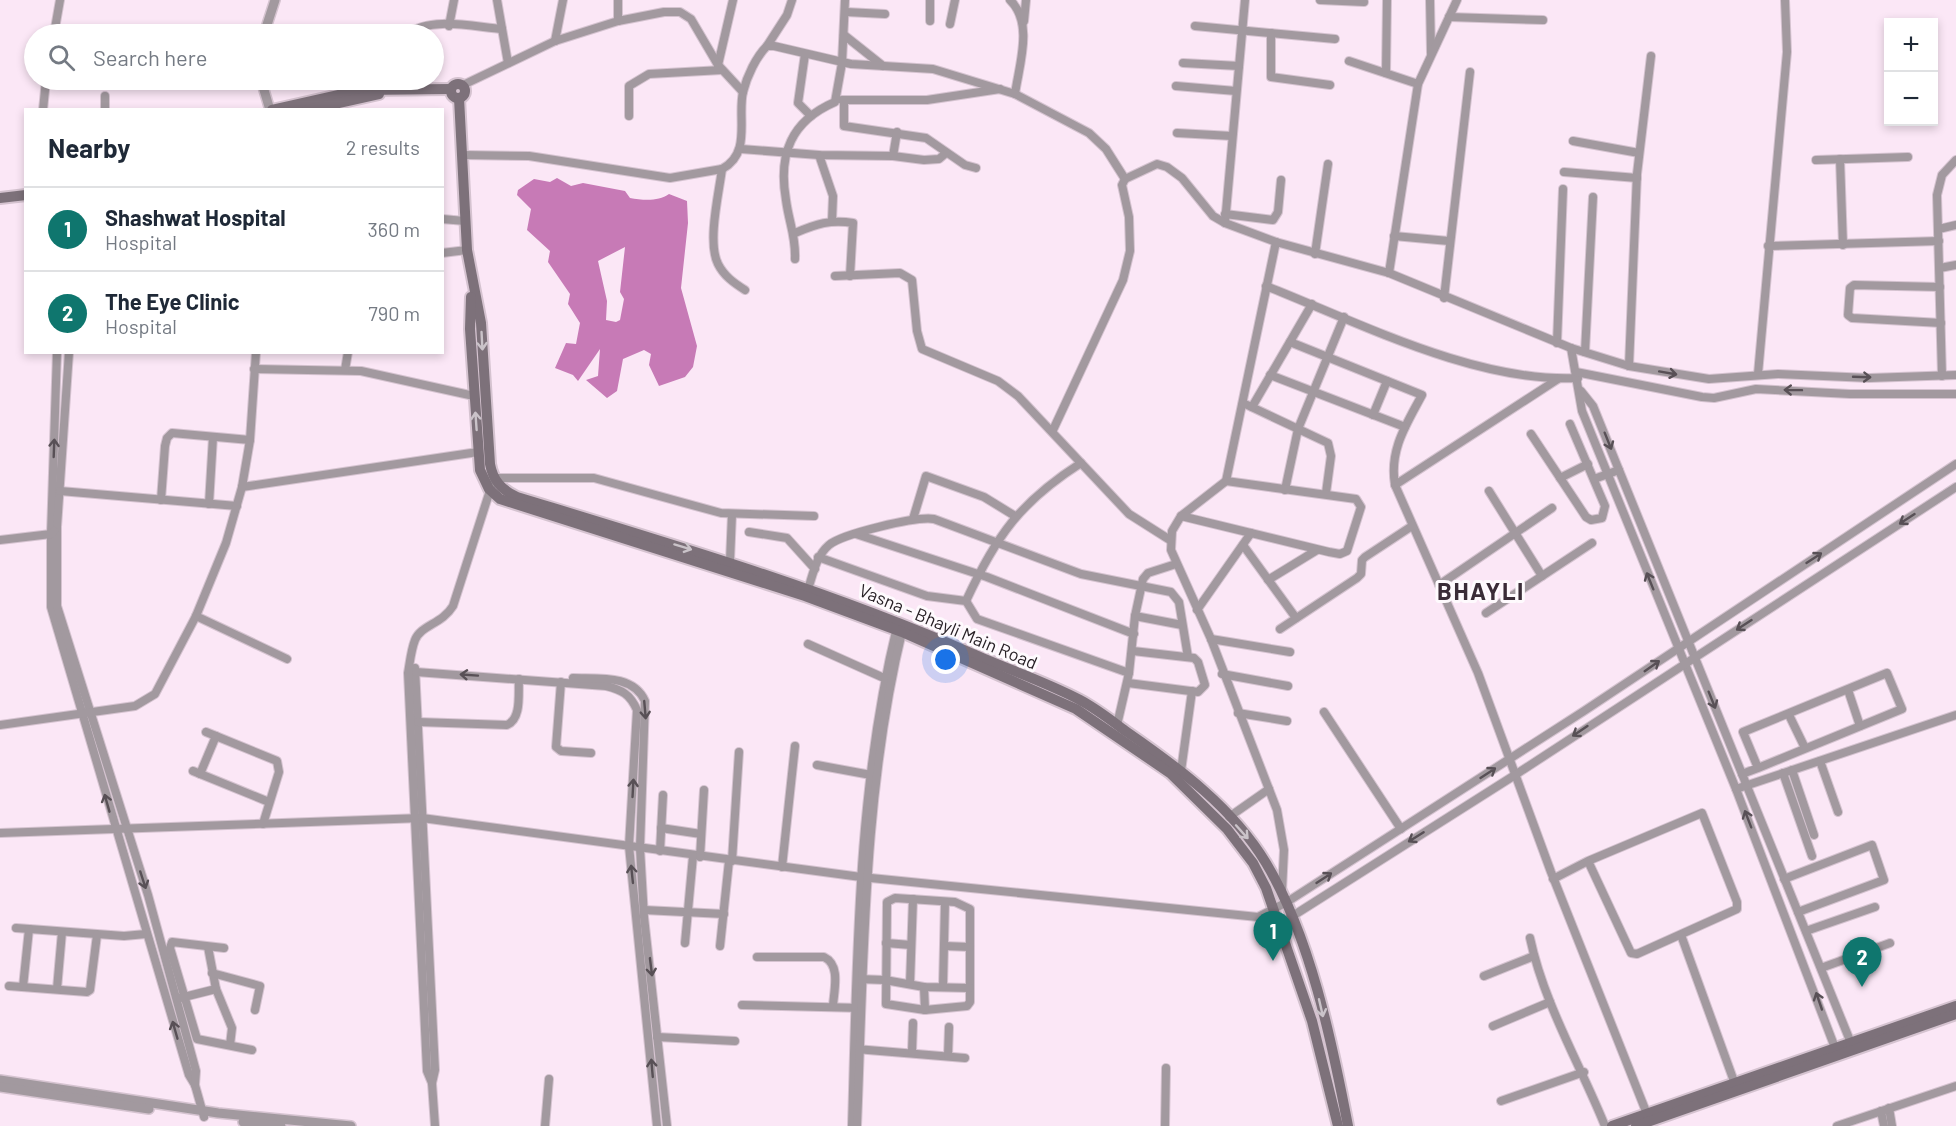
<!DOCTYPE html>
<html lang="en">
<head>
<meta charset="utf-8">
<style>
	:root { --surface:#fff; --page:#f2f2f3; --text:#1f2937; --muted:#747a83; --line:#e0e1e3; --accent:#0f766e }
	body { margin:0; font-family:Barlow,sans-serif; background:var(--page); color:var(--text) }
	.controls { position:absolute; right:18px; top:18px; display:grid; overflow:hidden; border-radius:0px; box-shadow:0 3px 9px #0003 }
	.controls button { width:54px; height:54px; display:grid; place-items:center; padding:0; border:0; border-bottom:2px solid var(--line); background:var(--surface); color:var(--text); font:30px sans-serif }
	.you { position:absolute; left:946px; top:660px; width:21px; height:21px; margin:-15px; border:4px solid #fff; border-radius:50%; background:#1a73e8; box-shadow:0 0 0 9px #1a73e833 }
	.badge { display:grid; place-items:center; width:39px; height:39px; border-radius:50%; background:var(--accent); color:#fff; font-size:20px; font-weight:700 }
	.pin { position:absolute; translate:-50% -50px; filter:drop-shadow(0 2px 3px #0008) }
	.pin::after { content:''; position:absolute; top:32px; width:21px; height:18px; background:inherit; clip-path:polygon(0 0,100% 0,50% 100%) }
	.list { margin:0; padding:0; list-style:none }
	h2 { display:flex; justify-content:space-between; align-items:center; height:78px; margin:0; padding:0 24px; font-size:26px }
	h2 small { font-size:20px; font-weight:400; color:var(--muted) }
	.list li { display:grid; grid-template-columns:39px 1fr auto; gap:18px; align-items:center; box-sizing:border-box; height:84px; padding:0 24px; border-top:2px solid var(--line) }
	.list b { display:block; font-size:22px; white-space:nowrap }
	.list p { margin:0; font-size:20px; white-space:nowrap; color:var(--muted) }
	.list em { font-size:20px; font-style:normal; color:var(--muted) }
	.icon { flex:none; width:33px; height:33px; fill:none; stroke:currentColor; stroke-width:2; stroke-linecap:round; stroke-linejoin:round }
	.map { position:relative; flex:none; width:1956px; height:1126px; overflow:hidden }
	.search { position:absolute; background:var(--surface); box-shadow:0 3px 9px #0003; left:24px; top:24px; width:420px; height:66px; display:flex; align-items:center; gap:15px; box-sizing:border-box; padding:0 21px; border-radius:33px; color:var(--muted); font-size:22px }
	.panel { position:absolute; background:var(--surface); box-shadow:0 3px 9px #0003; left:24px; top:108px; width:420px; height:246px; border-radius:0px }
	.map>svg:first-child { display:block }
	.water { fill:#c77ab6; fill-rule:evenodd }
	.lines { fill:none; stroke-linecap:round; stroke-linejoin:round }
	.minor-casing { stroke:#d5c3d0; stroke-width:10 }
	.tertiary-casing { stroke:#d5c3d0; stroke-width:12 }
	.secondary-casing { stroke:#d5c3d0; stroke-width:14 }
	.minor { stroke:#a2999f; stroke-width:8 }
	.tertiary { stroke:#a2999f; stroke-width:9 }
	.secondary { stroke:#7d717a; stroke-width:10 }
	.oneway { stroke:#cac3c9 }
	.oneway2 { stroke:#585056 }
	.labels { text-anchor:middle; stroke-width:6; stroke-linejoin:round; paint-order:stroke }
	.street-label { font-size:18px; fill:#272025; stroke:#fefafd }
	.district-label { font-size:24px; font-weight:bold; letter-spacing:1.5px; fill:#3a2c37; stroke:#fefafd }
</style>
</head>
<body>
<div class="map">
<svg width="1956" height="1126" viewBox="0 0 1956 1126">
	<rect width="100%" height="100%" fill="#fbe7f6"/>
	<path class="water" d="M557,178l14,8 12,-3 42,8 5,7c12,2 28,4 39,-4l18,7 1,22 -7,65 16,58 -4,21 -8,10 -26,9 -10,-21 2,-11 -7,-4 -21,9 -6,32 -10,7 -21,-18 12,-4 2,-27 -22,32 -5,-6 -18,-7 11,-25 10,1 4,-21 -12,-19 2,-10 -22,-32 2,-11 -23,-21 4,-21 -14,-14 1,-5 16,-11 16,3zM625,247l-5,45 4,7 -4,21 -4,2 -10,-2 1,-19 -9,-40z"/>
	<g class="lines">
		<defs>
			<g id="minor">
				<polyline points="497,0 508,63"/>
				<path d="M1010,0c24,23 9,65 5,94"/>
				<polyline points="1320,0 1364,2"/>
				<polyline points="1430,0 1431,53"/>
				<polyline points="846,12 885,14"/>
				<polyline points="1449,17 1543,20"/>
				<polyline points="618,21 618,0"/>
				<polyline points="930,21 930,0"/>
				<polyline points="1024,21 1026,0"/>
				<polyline points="950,24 955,0"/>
				<polyline points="449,26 454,0"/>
				<polyline points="1195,26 1335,39"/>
				<polyline points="1271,33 1271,77 1330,85"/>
				<polyline points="54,34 60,0"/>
				<path d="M408,34c22,-18 67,-7 94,-5"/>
				<polyline points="844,35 883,66"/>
				<polyline points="555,41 563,0"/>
				<polyline points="767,46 787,15 792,0"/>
				<polyline points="805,54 798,103 811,116"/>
				<polyline points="1349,61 1418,84"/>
				<polyline points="1183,63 1239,66"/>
				<polyline points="718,65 733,0"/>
				<polyline points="1386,73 1387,0"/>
				<polyline points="463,85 555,41 618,21 664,12 680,12 691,19 718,65 743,92"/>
				<polyline points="1176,86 1236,91"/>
				<polyline points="105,96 105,110"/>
				<polyline points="842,100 927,100 1000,89"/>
				<polyline points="844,100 844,126 926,138 965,165 976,168"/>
				<polyline points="43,110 46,80"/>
				<polyline points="629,116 629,86 649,74 722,70"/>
				<polyline points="1177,133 1232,136"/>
				<polyline points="1573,141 1639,153"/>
				<polyline points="741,149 819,155 893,156 924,160 939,159 946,153"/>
				<path d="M463,155l66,1 141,22 52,-9c30,-16 15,-51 21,-77 4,-16 13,-35 24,-46h7l77,18 82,5 82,25 74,39 17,16 19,30"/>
				<polyline points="819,155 833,196 832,221"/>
				<polyline points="893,156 897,132"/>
				<polyline points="1840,159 1843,245"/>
				<polyline points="1816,160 1908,157"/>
				<path d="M722,169c-3,24 -15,73 -4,95 6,12 16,19 27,26"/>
				<polyline points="1564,172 1637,178"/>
				<polyline points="1225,214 1273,220 1278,212 1281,180"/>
				<polyline points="442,219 465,221"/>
				<polyline points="1225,223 1245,0"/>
				<polyline points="1939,229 1956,225"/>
				<path d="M795,233c21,-9 36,-14 58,-10l-3,53"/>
				<polyline points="1394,236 1449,241"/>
				<polyline points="1276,242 1226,481 1181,516 1172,531 1171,550 1211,639 1277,810 1284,850 1282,891"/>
				<polyline points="1768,246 1939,241"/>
				<polyline points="442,253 467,250"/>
				<polyline points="1315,254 1328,164"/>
				<path d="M795,259c1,-23 -6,-36 -9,-59 -8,-46 5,-79 49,-98l7,-39 3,-63"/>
				<polyline points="1940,268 1956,265"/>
				<polyline points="1389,273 1418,84 1457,0"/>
				<polyline points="835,276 900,273 912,280 917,331 922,349 998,381 1018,396 1129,514 1170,540"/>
				<path d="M1266,286c94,37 210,97 312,92"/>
				<polyline points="1940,287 1854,285 1850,288 1848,315 1852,318 1941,323"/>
				<polyline points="1444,298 1470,72"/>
				<path d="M1290,342l132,53c-16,30 -33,55 -27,90l83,188 73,199 96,242"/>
				<polyline points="1557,343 1563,189"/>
				<polyline points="1571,348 1582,411 1736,789 1837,1053"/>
				<polyline points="57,352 51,534 51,607 189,1075 195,1085 204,1117"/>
				<polyline points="69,352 57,527 57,606 148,895 196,1071 195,1085"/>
				<polyline points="1585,352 1593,197"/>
				<polyline points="1629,366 1637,174 1651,56"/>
				<polyline points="254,369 361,371 474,396"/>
				<polyline points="345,370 348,352"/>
				<polyline points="1576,372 1702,397 1714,398 1756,389 1850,394 1956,394"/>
				<polyline points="1758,374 1787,52 1785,0"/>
				<polyline points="1270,375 1405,427"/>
				<polyline points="1942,376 1937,195 1942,175 1956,160"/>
				<polyline points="1581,391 1593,406 1853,1048"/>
				<polyline points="1243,403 1328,443 1331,456 1326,493"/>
				<polyline points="1252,407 1312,304"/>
				<polyline points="1373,415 1387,381"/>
				<polyline points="1053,430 1123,280 1130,251 1129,217 1122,185 1125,179 1157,164 1167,167 1182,178 1213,216 1225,223 1276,242 1389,273 1571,348 1629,366 1709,379 1778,374 1869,378 1956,375"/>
				<polyline points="1531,434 1586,517 1591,520 1602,518 1605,506 1570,424"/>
				<polyline points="1956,464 1584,711 1287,902 1258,917 1280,924 1515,775 1956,487"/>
				<polyline points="1560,478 1588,464"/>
				<polyline points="1594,479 1619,470"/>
				<polyline points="1395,485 1558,379"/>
				<polyline points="242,487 478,452"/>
				<polyline points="1285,490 1298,429 1344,317"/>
				<polyline points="60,491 237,506"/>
				<polyline points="1489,491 1542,576"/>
				<polyline points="161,500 165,446 167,438 172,433 250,440"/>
				<polyline points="209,504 213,437"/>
				<polyline points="1181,516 1329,552 1340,554 1347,551 1361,507 1356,499 1226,481"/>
				<polyline points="913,519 926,476 984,497 1015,516"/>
				<polyline points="749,532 787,538 815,569"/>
				<polyline points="856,534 987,577 1134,634"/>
				<polyline points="0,540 51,534 54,531"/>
				<polyline points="1243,545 1296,618"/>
				<polyline points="818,557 927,596 966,601 977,619 1129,673"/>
				<polyline points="730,561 732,514"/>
				<polyline points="1268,580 1317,550"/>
				<polyline points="1439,585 1552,508"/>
				<path d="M807,592c6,-16 8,-35 22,-47 13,-11 87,-29 105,-26l147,55 90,18 8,10 9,55"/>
				<path d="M966,601c30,-65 54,-99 115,-138"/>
				<polyline points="1197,610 1251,533"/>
				<polyline points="1486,613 1592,543"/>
				<polyline points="196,616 287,659"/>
				<polyline points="1135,616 1182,625"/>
				<polyline points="1280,629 1357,578 1361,574 1362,560 1365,557 1412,526"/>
				<polyline points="1211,639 1290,652"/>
				<polyline points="808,644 884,678"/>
				<polyline points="415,668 435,1070 432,1083 435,1126"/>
				<path d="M416,672l190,14c16,4 24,8 31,24l-8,136 28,280"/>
				<polyline points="1222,674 1288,686"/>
				<path d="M573,678c25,1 60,-4 72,23l-5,147 4,69 23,209"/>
				<polyline points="561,682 556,747 561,751 591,753"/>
				<polyline points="1128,683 1198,692 1205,685 1198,662 1194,658 1133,651"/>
				<polyline points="1848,690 1860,726"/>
				<polyline points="1324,712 1401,829"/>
				<polyline points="1238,713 1287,721"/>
				<polyline points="1789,715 1805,748"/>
				<path d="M418,722l89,3c15,-7 11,-31 12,-46"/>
				<polyline points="0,725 135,706 155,694 196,616 226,543 242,487 250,440 256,352"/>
				<polyline points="1117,725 1129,673 1135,616 1143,579 1148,573 1176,564"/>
				<polyline points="206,732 277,761 279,772 263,824"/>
				<polyline points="1820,761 1838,812"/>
				<polyline points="817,765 871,775"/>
				<polyline points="1792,770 1814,835"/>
				<polyline points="193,771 269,802"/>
				<polyline points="1181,771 1192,691"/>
				<polyline points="1783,773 1812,856"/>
				<polyline points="200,774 216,736"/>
				<polyline points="1742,774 1758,768 1902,709 1887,673 1743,732 1758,768"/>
				<polyline points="1736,789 1956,715"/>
				<polyline points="1229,817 1269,789"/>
				<polyline points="661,828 701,834"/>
				<polyline points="0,833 422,818 861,877 1258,917"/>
				<polyline points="660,851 663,795"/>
				<polyline points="700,857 704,790"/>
				<polyline points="732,861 739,752"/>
				<polyline points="782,867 795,746"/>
				<polyline points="1553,879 1588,861 1631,953 1637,954 1737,909 1737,902 1702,813 1588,861"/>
				<polyline points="1784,879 1872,845 1884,880 1798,912"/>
				<polygon points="895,898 955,902 970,909 970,1002 967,1006 925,1010 886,1004 887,902"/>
				<polyline points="644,910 724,914"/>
				<polyline points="16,928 124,936 146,934"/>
				<polyline points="1806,931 1875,907"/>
				<polyline points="1681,935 1735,1084"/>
				<path d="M1530,938c14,66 50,126 75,188"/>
				<polyline points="685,943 693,856"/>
				<polyline points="886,943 911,945"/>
				<polyline points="720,946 729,861"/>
				<polyline points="944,946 970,947"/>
				<polyline points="208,947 216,989 232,1028 230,1045"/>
				<polyline points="224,948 172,942 170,948 197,1039 252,1050"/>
				<path d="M757,957h67c17,8 10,33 9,49"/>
				<polyline points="1821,968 1890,943"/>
				<polyline points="212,973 260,986 255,1010"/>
				<polyline points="1484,976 1534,956"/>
				<polyline points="858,979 885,980 924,987 970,988"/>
				<polyline points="910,984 913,899"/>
				<polyline points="9,986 87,992 90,990 97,935"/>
				<polyline points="23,987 29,929"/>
				<polyline points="924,987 925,1010"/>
				<polyline points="943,987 945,902"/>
				<polyline points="57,989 62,932"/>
				<polyline points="180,998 216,989"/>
				<polyline points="742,1005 861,1008"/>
				<polyline points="1493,1026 1550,1002"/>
				<polyline points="657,1037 735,1041"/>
				<polyline points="856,1049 965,1058"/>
				<polyline points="912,1052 913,1023"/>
				<polyline points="948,1056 949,1027"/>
				<path d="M432,1083l-5,-12 -19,-398c2,-11 3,-23 7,-33 6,-15 27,-16 38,-34l41,-128h100l127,35 93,3"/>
				<polyline points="1501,1101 1584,1072"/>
				<polyline points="1889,1108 1892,1126"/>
				<polyline points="1881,1111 1884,1126"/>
				<polyline points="545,1126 549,1079"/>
				<path d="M852,1126c5,-167 5,-336 45,-499"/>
				<path d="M857,1126c7,-166 6,-335 46,-498"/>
				<polyline points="1165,1126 1166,1068"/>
				<polyline points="1837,1126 1956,1086"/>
			</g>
			<g id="tertiary">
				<polyline points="264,34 275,0"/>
				<polyline points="261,80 270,110"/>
				<polyline points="0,1080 218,1113 351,1126"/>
				<polyline points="0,1087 149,1109"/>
				<polyline points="243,1122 281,1126"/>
			</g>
			<g id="secondary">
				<circle cx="458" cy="91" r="7"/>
				<path d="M459,98l8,152 14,73 9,141c3,17 12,26 27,33 154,47 307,92 454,156 36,16 75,29 109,47 17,9 32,21 47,32 52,36 106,76 139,131 44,73 66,179 82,263"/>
				<polyline points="272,110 361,90 451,89"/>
				<polyline points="307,110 379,94"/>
				<polyline points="0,198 26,195"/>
				<polyline points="471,297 470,329 480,470 489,489 500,499 805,596 902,632 1076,709 1170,773 1227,829 1253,863 1266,888 1312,1021 1338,1126"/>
				<polyline points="1612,1126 1956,1006"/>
				<polyline points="1636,1126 1956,1014"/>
			</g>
		</defs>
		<use href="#minor" class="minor-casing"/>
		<use href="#tertiary" class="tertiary-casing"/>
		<use href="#secondary" class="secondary-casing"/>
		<use href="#minor" class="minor"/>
		<use href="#tertiary" class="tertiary"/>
		<use href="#secondary" class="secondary"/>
	</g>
	<defs><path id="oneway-shaft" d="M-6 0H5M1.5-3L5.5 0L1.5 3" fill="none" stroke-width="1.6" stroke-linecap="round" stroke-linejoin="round" transform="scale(1.5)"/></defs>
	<g class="oneway">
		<use href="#oneway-shaft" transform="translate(482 341) rotate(87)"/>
		<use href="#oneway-shaft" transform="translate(476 421) rotate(-94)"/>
		<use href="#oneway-shaft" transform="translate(683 547) rotate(17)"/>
		<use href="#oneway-shaft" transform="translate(1242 832) rotate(48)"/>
		<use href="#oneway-shaft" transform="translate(1321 1008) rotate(77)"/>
	</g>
	<g class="oneway2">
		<use href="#oneway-shaft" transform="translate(1668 373) rotate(10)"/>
		<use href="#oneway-shaft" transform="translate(1862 377) rotate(2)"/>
		<use href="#oneway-shaft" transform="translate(1793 390) rotate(-179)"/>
		<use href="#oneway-shaft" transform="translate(1608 441) rotate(68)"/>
		<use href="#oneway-shaft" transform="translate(54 448) rotate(-88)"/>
		<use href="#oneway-shaft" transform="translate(1907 519) rotate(147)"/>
		<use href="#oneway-shaft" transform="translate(1814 558) rotate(-33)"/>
		<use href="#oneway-shaft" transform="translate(1650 581) rotate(-112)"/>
		<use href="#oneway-shaft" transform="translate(1744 625) rotate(147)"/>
		<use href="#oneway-shaft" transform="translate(1652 666) rotate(-35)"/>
		<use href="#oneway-shaft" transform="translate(469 675) rotate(-176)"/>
		<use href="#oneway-shaft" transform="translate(1712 700) rotate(68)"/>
		<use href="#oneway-shaft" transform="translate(645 710) rotate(85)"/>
		<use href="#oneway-shaft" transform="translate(1580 731) rotate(146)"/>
		<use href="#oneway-shaft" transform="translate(1488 773) rotate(-33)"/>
		<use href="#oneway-shaft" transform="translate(633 788) rotate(-87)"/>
		<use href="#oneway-shaft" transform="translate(107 803) rotate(-106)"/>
		<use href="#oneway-shaft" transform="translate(1748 819) rotate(-111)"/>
		<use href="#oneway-shaft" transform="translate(1416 837) rotate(148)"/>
		<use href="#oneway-shaft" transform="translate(632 874) rotate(-96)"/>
		<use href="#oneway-shaft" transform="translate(1324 878) rotate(-33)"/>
		<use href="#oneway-shaft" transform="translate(143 880) rotate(72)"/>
		<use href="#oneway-shaft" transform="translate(651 967) rotate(83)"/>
		<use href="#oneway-shaft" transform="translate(1819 1001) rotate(-109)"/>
		<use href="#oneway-shaft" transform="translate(175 1030) rotate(-106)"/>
		<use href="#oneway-shaft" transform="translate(652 1068) rotate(-95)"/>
	</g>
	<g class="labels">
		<g class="street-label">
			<text transform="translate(948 627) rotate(23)" y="6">Vasna - Bhayli Main Road</text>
		</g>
		<g class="district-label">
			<text x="1481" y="600">BHAYLI</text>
		</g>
	</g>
</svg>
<div class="controls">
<button>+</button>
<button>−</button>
</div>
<div class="you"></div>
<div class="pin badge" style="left:1273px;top:961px">1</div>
<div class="pin badge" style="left:1862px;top:987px">2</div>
<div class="search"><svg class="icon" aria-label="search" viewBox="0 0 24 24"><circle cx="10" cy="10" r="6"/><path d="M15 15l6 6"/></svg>Search here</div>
<section class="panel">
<h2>Nearby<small>2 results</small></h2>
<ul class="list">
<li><span class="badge">1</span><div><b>Shashwat Hospital</b><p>Hospital</p></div><em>360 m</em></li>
<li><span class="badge">2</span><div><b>The Eye Clinic</b><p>Hospital</p></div><em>790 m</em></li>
</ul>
</section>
</div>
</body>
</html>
